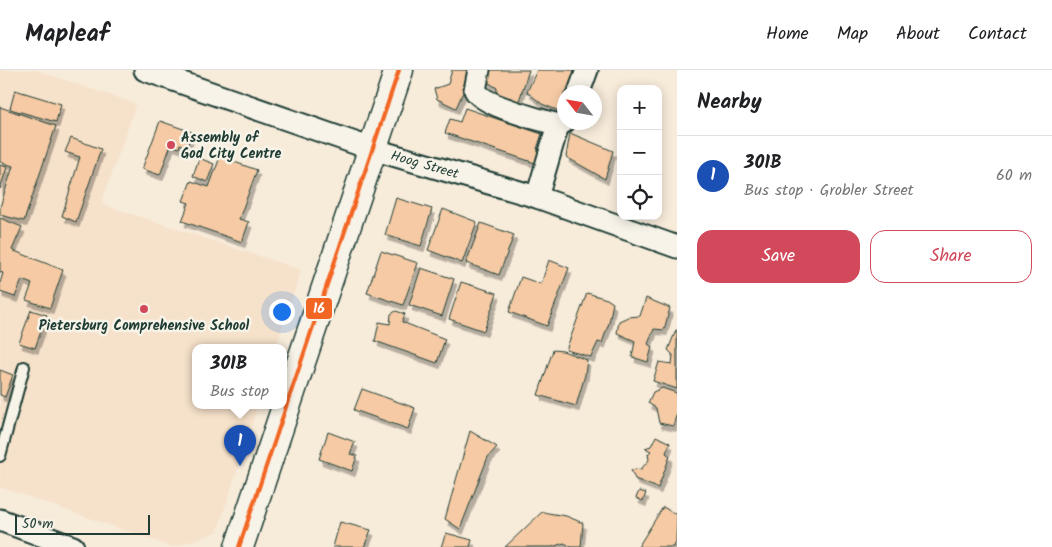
<!DOCTYPE html>
<html lang="en">
<head>
<meta charset="utf-8">
<style>
	:root { --surface:#fff; --page:#f2f2f2; --text:#202124; --muted:#757577; --line:#e0e0e0; --accent:#d1495b }
	body { margin:0; font-family:Kalam,sans-serif; background:var(--page); color:var(--text) }
	.controls { position:absolute; right:15px; top:15px; display:grid; overflow:hidden; border-radius:10px; box-shadow:0 2px 12px #0003 }
	.controls button { width:45px; height:45px; display:grid; place-items:center; padding:0; border:0; border-bottom:1px solid var(--line); background:var(--surface); color:var(--text); font:25px sans-serif }
	.compass { position:absolute; left:557px; top:15px; width:45px; height:45px; border-radius:50%; background:var(--surface); box-shadow:0 2px 12px #0003; rotate:301deg }
	.scale { position:absolute; left:15px; bottom:12px; width:135px; box-sizing:border-box; padding-left:5px; border:2px solid #1f3d34; border-top:0; font-size:14px; line-height:18px; white-space:nowrap; color:#1f3d34; -webkit-text-stroke:4px #f7f3e8; paint-order:stroke }
	.you { position:absolute; left:281px; top:241px; width:18px; height:18px; margin:-12px; border:4px solid #fff; border-radius:50%; background:#1a73e8; box-shadow:0 0 0 8px #1a73e833 }
	.badge { display:grid; place-items:center; width:32px; height:32px; border-radius:50%; background:var(--accent); color:#fff; font-size:16px; font-weight:700 }
	.pin { position:absolute; translate:-50% -41px; filter:drop-shadow(0 1px 2px #0008) }
	.pin::after { content:''; position:absolute; top:26px; width:18px; height:15px; background:inherit; clip-path:polygon(0 0,100% 0,50% 100%) }
	.popup { position:absolute; left:192px; top:274px; width:95px; height:65px; box-sizing:border-box; display:grid; place-content:center; border-radius:10px; background:var(--surface); filter:drop-shadow(0 1px 4px #0005); font-size:16px; white-space:nowrap; color:var(--muted) }
	.popup b { font-size:19px; color:var(--text) }
	.popup::after { content:''; position:absolute; left:50%; top:100%; margin-left:-10px; border:10px solid transparent; border-top-color:var(--surface) }
	.list { margin:0; padding:0; list-style:none }
	h2 { display:flex; justify-content:space-between; align-items:center; height:65px; margin:0; padding:0 20px; font-size:21px }
	h2 small { font-size:16px; font-weight:400; color:var(--muted) }
	.list li { display:grid; grid-template-columns:32px 1fr auto; gap:15px; align-items:center; box-sizing:border-box; height:80px; padding:0 20px; border-top:1px solid var(--line) }
	.list b { display:block; font-size:19px; white-space:nowrap }
	.list p { margin:0; font-size:16px; white-space:nowrap; color:var(--muted) }
	.list em { font-size:16px; font-style:normal; color:var(--muted) }
	.actions { display:flex; gap:10px; padding:15px 20px }
	.actions a { flex:1; padding:11px 0; border:1px solid var(--accent); border-radius:15px; text-align:center; font-size:18px; color:var(--accent) }
	.actions .main { background:var(--accent); color:#fff }
	.icon { flex:none; width:28px; height:28px; fill:none; stroke:currentColor; stroke-width:2; stroke-linecap:round; stroke-linejoin:round }
	.map { position:relative; flex:none; width:677px; height:477px; overflow:hidden }
	header { display:flex; align-items:center; gap:30px; box-sizing:border-box; height:70px; padding:0 25px; background:var(--surface); border-bottom:1px solid var(--line) }
	header strong { font-size:24px }
	nav { display:flex; gap:28px; margin-inline-start:auto; font-size:18px }
	main { display:flex }
	aside { flex:1; background:var(--surface) }
	.map>svg:first-child { display:block }
	.built { fill:#f6e1ca }
	.building { fill:#f5caa4; stroke:#1f3d34; filter:url(#shadow) }
	.lines { fill:none; stroke-linecap:round; stroke-linejoin:round }
	.service-casing { stroke:#1f3d34; stroke-width:14 }
	.minor-casing { stroke:#1f3d34; stroke-width:25 }
	.primary-casing { stroke:#1f3d34; stroke-width:31 }
	.service { stroke:#f7f3e8; stroke-width:10 }
	.minor { stroke:#f7f3e8; stroke-width:21 }
	.primary { stroke:#f7f3e8; stroke-width:28 }
	.bus-1-casing { stroke:#f7f3e8; stroke-width:8 }
	.bus-1 { stroke:#f26522; stroke-width:4 }
	.poi-dot { fill:#d1495b; stroke:#f7f3e8; stroke-width:2 }
	.labels { text-anchor:middle; stroke-width:5; stroke-linejoin:round; paint-order:stroke }
	.poi-label { font-size:14px; font-weight:bold; fill:#1f3d34; stroke:#f7f3e8; text-anchor:start }
	.street-label { font-size:14px; fill:#1f3d34; stroke:#f7f3e8 }
	.line-badge { stroke:#f7f3e8; stroke-width:2 }
	.badge-label { font-size:14px; text-anchor:middle; font-weight:bold; fill:#fff }
</style>
</head>
<body>
<header>
<strong>Mapleaf</strong>
<nav><a>Home</a><a>Map</a><a>About</a><a>Contact</a></nav>
</header>
<main>
<div class="map">
<svg width="677" height="477" viewBox="0 0 677 477">
	<defs>
		<filter id="shadow"><feDropShadow dx="3" dy="5.5" stdDeviation="0" flood-color="#0004"/></filter>
	</defs>
	<rect width="100%" height="100%" fill="#f7ebda"/>
	<filter id="ink" filterUnits="userSpaceOnUse"><feTurbulence type="fractalNoise" baseFrequency=".02" numOctaves="2"/><feDisplacementMap in="SourceGraphic" scale="10" xChannelSelector="R" yChannelSelector="G"/><feConvolveMatrix kernelMatrix="1 2 1 2 8 2 1 2 1" color-interpolation-filters="sRGB"/></filter>
	<g filter="url(#ink)">
		<polygon class="built" points="0,0 35,0 136,34 101,134 301,200 276,277 196,277 196,335 258,335 217,462 173,477 0,417"/>
		<g class="building">
			<polygon points="452,0 470,0 466,16 456,38 437,29 434,19 448,14"/>
			<polygon points="489,0 529,0 518,34 496,29 497,18 486,11"/>
			<polygon points="537,0 580,0 572,22 564,22 564,43 542,34 527,22"/>
			<polygon points="15,20 61,34 56,52 10,39"/>
			<polygon points="0,37 56,56 24,151 0,145 0,137 13,96 0,92"/>
			<polygon points="465,38 542,64 537,79 545,82 541,95 445,63 450,49 460,52"/>
			<polygon points="160,51 192,62 187,77 180,74 179,78 171,75 160,105 142,99"/>
			<polygon points="570,63 613,81 605,109 566,87"/>
			<polygon points="71,68 101,79 76,152 62,146 80,87 65,82"/>
			<polygon points="220,87 257,100 239,149 249,152 242,172 182,151 189,133 183,131 191,111 209,117"/>
			<polygon points="199,88 214,94 207,112 193,106"/>
			<polygon points="0,95 7,97 0,119"/>
			<polygon points="396,128 432,139 421,176 385,165"/>
			<polygon points="443,139 477,152 462,193 428,180"/>
			<polygon points="0,148 22,157 12,180 63,200 50,238 26,230 32,214 22,210 15,227 0,222 0,213 3,203 0,202"/>
			<polygon points="481,153 514,165 499,205 466,193"/>
			<polygon points="381,181 418,193 403,235 367,223"/>
			<polygon points="549,190 569,198 547,256 509,242 521,207 541,214"/>
			<polygon points="421,198 454,209 442,246 409,235"/>
			<polygon points="461,212 497,223 484,261 449,249"/>
			<polygon points="587,223 607,229 613,233 609,253 602,273 598,272 591,287 566,280"/>
			<polygon points="646,228 670,238 664,260 654,259 648,274 652,277 648,292 632,287 635,271 617,263 619,251 628,247 640,246"/>
			<polygon points="31,240 47,245 35,278 19,273"/>
			<polygon points="396,241 405,244 402,252 445,269 437,293 375,271 379,252 390,254 391,244"/>
			<polygon points="676,260 677,260 677,319 653,311 659,292 672,294 673,285 668,280"/>
			<polygon points="553,280 563,281 587,290 585,305 576,336 538,325"/>
			<polygon points="0,300 13,305 5,327 0,325"/>
			<polygon points="662,318 677,323 677,343 673,356 659,353 656,338 648,333 653,322"/>
			<polygon points="362,319 415,338 408,359 354,340"/>
			<polygon points="470,361 497,377 488,387 460,459 445,449"/>
			<polygon points="328,362 355,372 350,384 357,386 352,401 319,389"/>
			<polygon points="656,366 670,373 666,383 670,386 658,418 635,409 631,400 641,399 649,390 648,384 651,381 645,378 651,376"/>
			<polygon points="639,421 646,423 643,431 636,428"/>
			<polygon points="663,437 677,445 676,472 673,477 638,477"/>
			<polygon points="542,442 566,446 583,453 581,477 572,477 564,473 552,477 505,477"/>
			<polygon points="340,452 371,460 364,477 333,477"/>
			<polygon points="446,463 472,470 470,477 441,477"/>
		</g>
		<g class="lines">
			<defs>
				<polyline id="service" points="0,386 24,297"/>
				<g id="minor">
					<polyline points="145,0 372,79 537,127 677,177"/>
					<path d="M479,0l-4,20c8,16 64,29 83,35l6,-3"/>
					<polyline points="579,22 587,0"/>
					<polyline points="537,127 558,55"/>
					<polyline points="0,450 73,477"/>
				</g>
				<polyline id="primary" points="239,477 399,0"/>
			</defs>
			<use href="#service" class="service-casing"/>
			<use href="#minor" class="minor-casing"/>
			<use href="#primary" class="primary-casing"/>
			<use href="#service" class="service"/>
			<use href="#minor" class="minor"/>
			<use href="#primary" class="primary"/>
			<defs>
				<polyline id="bus-1" points="239,477 399,0"/>
			</defs>
			<use href="#bus-1" class="bus-1-casing"/>
			<use href="#bus-1" class="bus-1"/>
		</g>
	</g>
	<g class="poi-dot">
		<circle cx="171" cy="75" r="5"/>
		<circle cx="144" cy="239" r="5"/>
	</g>
	<g class="labels">
		<g class="poi-label">
			<text x="181" y="72">Assembly of<tspan x="181" dy="16">God City Centre</tspan></text>
			<text x="144" y="260" text-anchor="middle">Pietersburg Comprehensive School</text>
		</g>
		<g class="street-label">
			<text transform="translate(425 94) rotate(16)" y="5">Hoog Street</text>
		</g>
	</g>
	<rect class="line-badge" x="305" y="227" width="28" height="23" rx="5" fill="#f26522"/>
	<g class="badge-label">
		<text x="319" y="243">16</text>
	</g>
</svg>
<div class="controls">
<button>+</button>
<button>−</button>
<button><svg class="icon" aria-label="locate" viewBox="0 0 24 24"><circle cx="12" cy="12" r="6"/><path d="M12 2v4M12 18v4M2 12h4M18 12h4"/></svg></button>
</div>
<svg class="compass" viewBox="-18 -18 36 36"><path d="M0-13l5 13h-10z" fill="#e53935"/><path d="M0 13l5-13h-10z" fill="#757577"/></svg>
<div class="scale">50 m</div>
<div class="you"></div>
<div class="pin badge" style="left:240px;top:396px;background:#1a4fb4">1</div>
<div class="popup"><b>301B</b>Bus stop</div>
</div>
<aside>
<h2>Nearby<small></small></h2>
<ul class="list">
<li><span class="badge" style="background:#1a4fb4">1</span><div><b>301B</b><p>Bus stop · Grobler Street</p></div><em>60 m</em></li>
</ul>
<div class="actions"><a class="main">Save</a><a>Share</a></div>
</aside>
</main>
</body>
</html>
